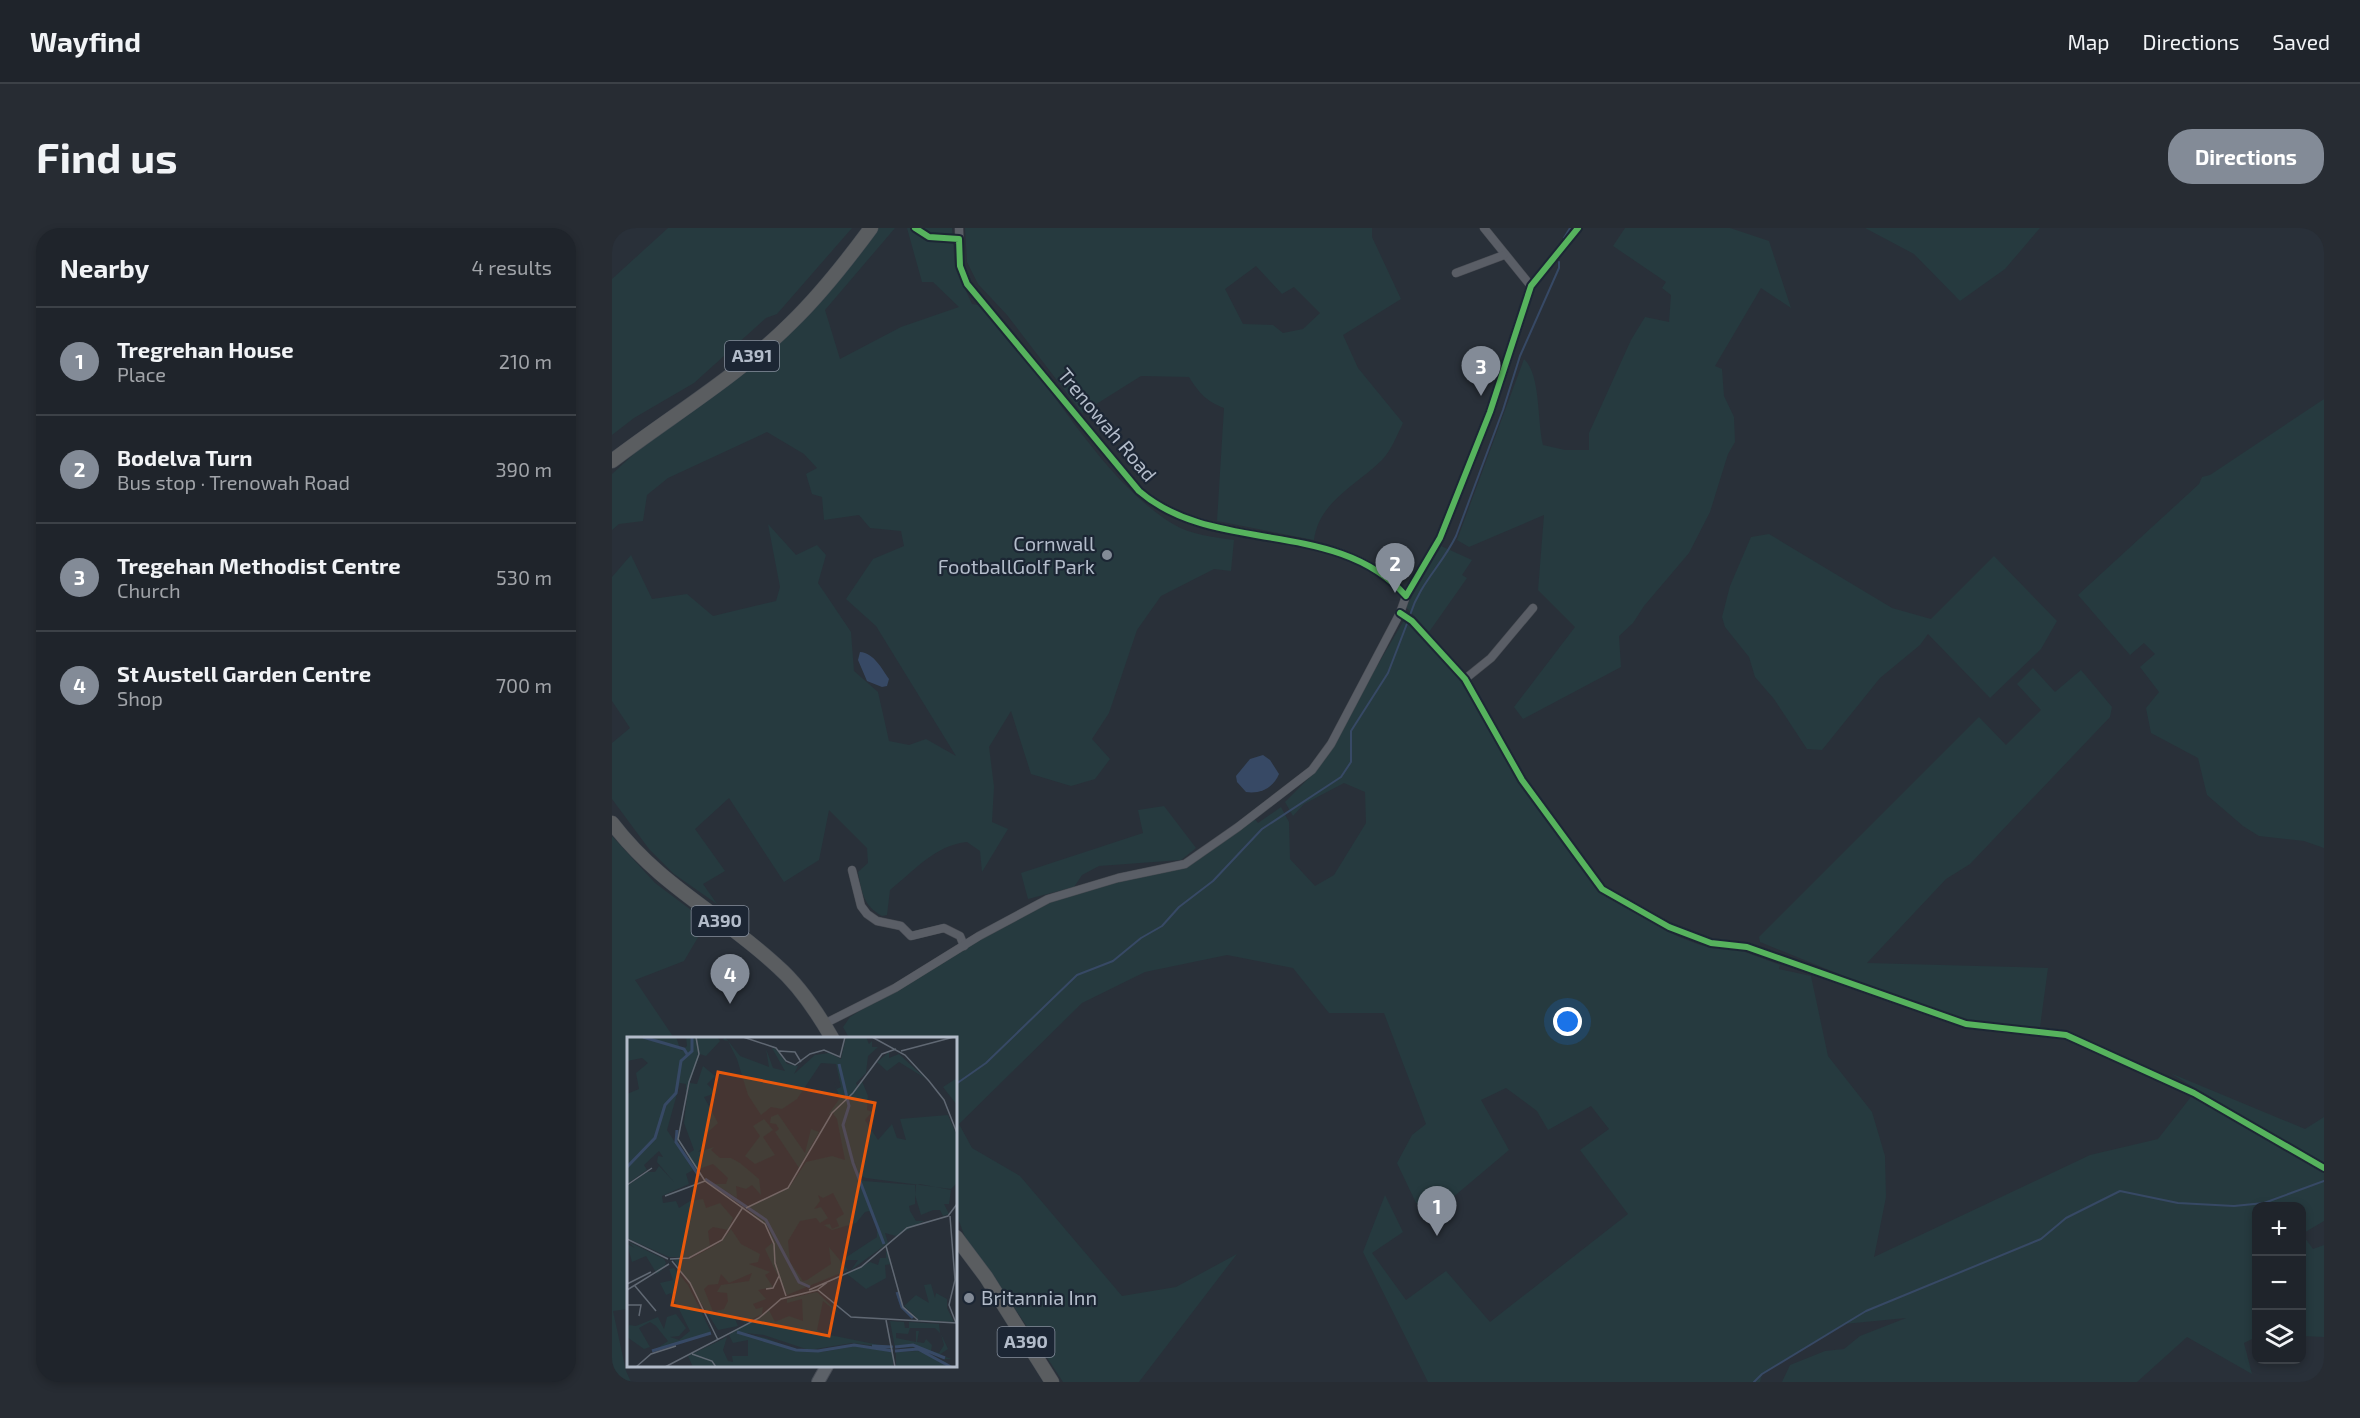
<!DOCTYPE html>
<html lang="en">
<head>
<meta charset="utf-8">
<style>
	:root { --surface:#1f242b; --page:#272c33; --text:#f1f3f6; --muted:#a1a4a9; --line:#3c4147; --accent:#838b97 }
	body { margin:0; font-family:"Exo 2",sans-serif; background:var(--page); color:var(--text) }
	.controls { position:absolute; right:18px; bottom:18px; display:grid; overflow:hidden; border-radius:12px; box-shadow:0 3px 9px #0003 }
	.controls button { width:54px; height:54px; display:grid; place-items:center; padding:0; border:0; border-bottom:2px solid var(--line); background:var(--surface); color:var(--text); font:30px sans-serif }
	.you { position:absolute; left:956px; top:794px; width:21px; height:21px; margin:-15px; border:4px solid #fff; border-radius:50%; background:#1a73e8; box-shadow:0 0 0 9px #1a73e833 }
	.badge { display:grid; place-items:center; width:39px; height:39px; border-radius:50%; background:var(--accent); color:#fff; font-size:20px; font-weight:700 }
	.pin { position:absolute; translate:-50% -50px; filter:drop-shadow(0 2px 3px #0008) }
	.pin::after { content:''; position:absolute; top:32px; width:21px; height:18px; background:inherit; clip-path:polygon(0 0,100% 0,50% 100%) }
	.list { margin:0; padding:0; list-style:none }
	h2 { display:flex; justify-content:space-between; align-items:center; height:78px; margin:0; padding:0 24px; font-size:26px }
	h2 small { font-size:20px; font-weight:400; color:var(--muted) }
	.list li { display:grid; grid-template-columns:39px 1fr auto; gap:18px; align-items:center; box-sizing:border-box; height:108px; padding:0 24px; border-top:2px solid var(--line) }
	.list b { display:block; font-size:22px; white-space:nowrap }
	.list p { margin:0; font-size:20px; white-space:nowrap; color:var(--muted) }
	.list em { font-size:20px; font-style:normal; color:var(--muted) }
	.icon { flex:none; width:33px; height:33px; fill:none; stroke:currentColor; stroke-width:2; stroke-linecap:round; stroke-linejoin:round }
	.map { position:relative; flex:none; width:1712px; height:1154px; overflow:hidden; border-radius:24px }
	header { display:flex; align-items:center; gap:36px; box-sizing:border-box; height:84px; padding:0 30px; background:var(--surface); border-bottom:2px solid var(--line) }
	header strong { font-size:28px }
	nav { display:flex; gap:33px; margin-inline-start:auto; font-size:21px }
	.intro { display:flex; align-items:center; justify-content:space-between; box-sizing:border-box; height:144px; padding:0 36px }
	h1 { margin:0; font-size:42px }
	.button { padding:15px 27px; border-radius:24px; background:var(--accent); color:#fff; font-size:21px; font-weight:700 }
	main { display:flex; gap:36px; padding:0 36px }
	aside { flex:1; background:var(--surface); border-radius:24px; box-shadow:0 3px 9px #0003 }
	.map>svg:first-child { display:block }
	.green { fill:#263a3f; fill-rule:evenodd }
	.water { fill:#374965 }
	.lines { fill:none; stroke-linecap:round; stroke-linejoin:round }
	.stream { stroke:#374965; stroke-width:2 }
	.street-casing { stroke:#484c53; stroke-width:9 }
	.primary-casing { stroke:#474c55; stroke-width:14 }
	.highway-casing { stroke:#464c54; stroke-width:15 }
	.street { stroke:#5a5e66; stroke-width:8 }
	.primary { stroke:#5c6168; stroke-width:12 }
	.highway { stroke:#5a5d60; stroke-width:14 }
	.cycleway-casing { stroke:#1c2634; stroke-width:10 }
	.cycleway { stroke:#56b35d; stroke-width:6 }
	.poi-dot { fill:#838b97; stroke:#1c2634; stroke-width:2 }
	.labels { text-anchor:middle; stroke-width:4.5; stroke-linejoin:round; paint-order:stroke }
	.shield { fill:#1c2634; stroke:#868f9d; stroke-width:1.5 }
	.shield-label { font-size:18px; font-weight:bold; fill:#b3bcca }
	.street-label { font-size:20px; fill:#b3bcca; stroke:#1c2634 }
	.poi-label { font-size:20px; fill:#b3bcca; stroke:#1c2634; text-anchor:end }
	.inset-river { fill:none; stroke:#374965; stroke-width:3 }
	.inset-road { fill:none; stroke:#606873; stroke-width:1.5 }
	.view { fill:#e8590c; fill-opacity:0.15; stroke:#e8590c; stroke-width:3 }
	.inset-edge { fill:none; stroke:#b3bcca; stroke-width:3 }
</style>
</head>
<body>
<header>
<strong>Wayfind</strong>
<nav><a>Map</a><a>Directions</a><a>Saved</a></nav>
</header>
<div class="intro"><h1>Find us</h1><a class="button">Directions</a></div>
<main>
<aside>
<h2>Nearby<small>4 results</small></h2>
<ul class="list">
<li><span class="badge">1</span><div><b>Tregrehan House</b><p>Place</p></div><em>210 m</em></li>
<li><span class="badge">2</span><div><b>Bodelva Turn</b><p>Bus stop · Trenowah Road</p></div><em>390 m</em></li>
<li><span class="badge">3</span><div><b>Tregehan Methodist Centre</b><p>Church</p></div><em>530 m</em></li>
<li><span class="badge">4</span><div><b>St Austell Garden Centre</b><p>Shop</p></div><em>700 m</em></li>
</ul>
</aside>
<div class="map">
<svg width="1712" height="1154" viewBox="0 0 1712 1154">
	<rect width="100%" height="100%" fill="#293039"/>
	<g class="green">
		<polygon points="56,0 240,0 165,86 154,90 82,155 22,190 0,207 0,51"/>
		<path d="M265,0h18l-70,82 15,49 61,-32 58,-20 -26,-25h-11l-15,-54h45l3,39 17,37 6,1c19,22 40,43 57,66 38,50 83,120 138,153 18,11 40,13 61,16l-3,31 -17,-2 -53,27 -24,34 -28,83 -17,26 18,20 -15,20 -24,7 -40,-12 -20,-63 -22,36 5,40 -2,35 16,7 -26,43 -2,-21 -13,-9c-32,3 -53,29 -77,48l-3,25 -5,1c-19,-11 -20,-23 -24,-44l10,-9 -1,-15 -38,-38 -10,50 -35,22 -55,-84 -34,31 30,42 -22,13 14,20 -43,-30 -25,-25 -37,-50v-56l18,-15 -18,-27v-124l19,-22 21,44 35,-5 26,22 63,-15 4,-14 -12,-63 28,31 21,-10 9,10 -8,28 33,49 3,39 24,21 11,49 20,4 17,-6 30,17 -80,-130 -30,-27 27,-40 31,-13 -3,-15 -31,-3 -11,-13 -35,5 -2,-23 -10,-3 -6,-20 11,-6 -13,-14 -37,-22 -99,46 -21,17 -4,26 -24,3 -7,6v-56l35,-32 84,-61z"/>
		<path d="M353,0h407v9l29,62 -58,36 15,33 45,55c-6,12 -12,28 -21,37 -25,25 -63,41 -68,80l-97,-19 7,-113c-18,-7 -25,-15 -35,-31l-48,-1 -59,37 -75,-98 -29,-31 -11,-22zM644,38l26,28 12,-7 26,26 -17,16 -20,4 -10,-8 -30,-1 -18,-35z"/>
		<path d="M1013,0h105l39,13 22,67 -30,-20 -46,78 7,3 2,27 10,21 1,25 -7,12 -18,58 -21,41 -45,53 -11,17 -14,13 2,31 -98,52 -9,-12 61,-80 -37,-37 6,-75 -75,32 -12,-7 67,-181c17,16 13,62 19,86l22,5h24v-17l42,-93 14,-23 24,5 2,-27 -9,-7 4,-6 -53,-36z"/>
		<polygon points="1253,0 1428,0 1393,41 1348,73 1302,26"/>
		<polygon points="1712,171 1712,620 1692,613 1647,608 1631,598 1595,567 1586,530 1539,505 1534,480 1547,464 1528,439 1543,426 1532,415 1518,427 1466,367 1587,256 1590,249 1598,247"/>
		<polygon points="1157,306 1280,380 1319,391 1382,328 1445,393 1429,421 1378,470 1316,406 1308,417 1268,450 1210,522 1195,521 1162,471 1143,449 1137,429 1113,399 1110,389 1118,358 1139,309"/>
		<polygon points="829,318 860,332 850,347 855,350 817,404 794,379"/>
		<polygon points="792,392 847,451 910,552 989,663 1067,709 1088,717 1125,721 1168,737 1167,741 1199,748 1216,828 1260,884 1273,928 1274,969 1262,1029 1478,927 1546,911 1582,865 1692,925 1558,845 1693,901 1712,889 1712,993 1690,1006 1701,1021 1712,1017 1712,1109 1690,1108 1690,978 1644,978 1644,1109 1632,1115 1640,1146 1575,1109 1525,1154 1170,1154 1178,1137 1213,1123 1232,1121 1248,1108 1294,1090 1232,1096 1150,1146 1148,1154 816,1154 751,1024 773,967 791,1004 760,1025 794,1072 834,1043 878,1094 1016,986 968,922 997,901 979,878 936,902 925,883 894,860 869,872 897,922 827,981 804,975 785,935 800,907 814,896 772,785 717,785 681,740 615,727 533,744 470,775 347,896 360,920 408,948 510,1068 564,1059 625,1026 527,1154 451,1154 385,1053 356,1017 344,985 344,810 237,810 231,799 238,789 367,708 436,671 573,636 641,589 646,595 669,579 677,594 678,631 703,658 722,647 754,595 753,564 732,555 692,576 681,588 673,574 703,544"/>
		<polygon points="1421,440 1443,464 1469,442 1500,479 1498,489 1358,636 1334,651 1255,735 1436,740 1428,799 1356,793 1239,751 1148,714 1147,709 1367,489 1394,517 1429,482 1405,456"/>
		<polygon points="552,578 584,620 569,632 487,638 470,647 462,659 416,671 409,645 531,605 526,582"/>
		<polygon points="0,608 43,655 95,694 72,733 23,752 62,810 16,810 16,1081 1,1083 14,1143 19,1154 0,1154"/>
	</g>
	<g class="water">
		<path d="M248,424c14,1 22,17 29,27l-2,7 -5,1 -15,-6 -9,-21z"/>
		<path d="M651,527l7,5 9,14c-6,14 -18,20 -33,18l-9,-10 -1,-6 14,-17z"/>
	</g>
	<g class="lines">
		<g class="stream">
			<polyline points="952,10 958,0"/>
			<path d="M798,387c10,-32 32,-50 46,-79l47,-126 17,-54 39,-88v-6"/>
			<polyline points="344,856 374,835 465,747 501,733 529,710 550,698 567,679 601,653 650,601 729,549 739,534 739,503 776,445 796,393"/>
			<polyline points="1142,1154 1150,1146 1254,1083 1429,1011 1454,990 1508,963 1566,975 1622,978 1652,975 1712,953"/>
		</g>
		<defs>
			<g id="street">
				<path d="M347,0l1,38 7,18 172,207c75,65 198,26 267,105"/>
				<polyline points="872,0 919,58"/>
				<polyline points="844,45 892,27"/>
				<polyline points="788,385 800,393 853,451 910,552 990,661 1057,699 1099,715 1135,719 1354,796 1454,807 1582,865 1712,940"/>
				<polyline points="853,451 879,430 921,380"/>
				<polyline points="240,642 249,678 255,686 265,693 289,698 299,708 332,700 348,708 352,718"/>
				<polyline points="212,796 283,760 367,708 436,671 506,650 573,636 626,599 700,542 719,516 788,385 794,368 828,310 878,184 919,58 966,0"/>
			</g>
			<polyline id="primary" points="206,1154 215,1138"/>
			<g id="highway">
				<path d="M0,233c59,-45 126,-85 179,-138 30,-29 55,-61 80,-95"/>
				<path d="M0,595c49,64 108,90 165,143 23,20 40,46 55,72"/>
				<polyline points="344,1009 374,1049 440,1154"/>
			</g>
		</defs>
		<use href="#street" class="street-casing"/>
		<use href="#primary" class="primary-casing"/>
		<use href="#highway" class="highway-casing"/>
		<use href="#street" class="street"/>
		<use href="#primary" class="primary"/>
		<use href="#highway" class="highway"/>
		<defs>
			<g id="cycleway">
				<path d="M303,0l14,9 30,2 1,27 7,18 172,207c75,65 198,26 267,105l34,-58 50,-126 41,-126 47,-58"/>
				<polyline points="788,385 800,393 853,451 910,552 990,661 1057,699 1099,715 1135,719 1354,796 1454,807 1582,865 1712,940"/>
			</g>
		</defs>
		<use href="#cycleway" class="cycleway-casing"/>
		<use href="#cycleway" class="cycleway"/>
	</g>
	<g class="poi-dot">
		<circle cx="495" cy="327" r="6"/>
		<circle cx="357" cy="1070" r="6"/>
	</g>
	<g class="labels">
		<g class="shield">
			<rect x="113" y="113" width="54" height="30" rx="4.5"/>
			<rect x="79.5" y="678" width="57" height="30" rx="4.5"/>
			<rect x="385.5" y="1099" width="57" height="30" rx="4.5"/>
		</g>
		<g class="shield-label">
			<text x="140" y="134">A391</text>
			<text x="108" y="699">A390</text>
			<text x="414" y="1120">A390</text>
		</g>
		<g class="street-label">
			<text transform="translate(495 197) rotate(50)" y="7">Trenowah Road</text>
		</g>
		<g class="poi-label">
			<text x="483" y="323">Cornwall<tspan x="483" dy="23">FootballGolf Park</tspan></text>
			<text x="369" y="1077" text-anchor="start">Britannia Inn</text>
		</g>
	</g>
	<g transform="translate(15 809)">
		<rect width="330" height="330" fill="#293039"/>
		<path d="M0,0h49l5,14 6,-5 -1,-9h31l3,4 -14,15 -6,-2 -14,39v-9l-6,-1 -13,47 26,40 -7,4 3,10 -27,12 1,7 13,-2 3,7 11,-7 13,-2 3,9 14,-5 13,15 -5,12 -15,-3 -5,4 2,15 -20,11h-21l-42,-19v-52l20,-14h8l4,-6 15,16 -17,-20 1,-6 5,1 -4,-6 -15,14 3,5 -20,14v-90l12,-5 -3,-16 12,-10 -6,-5 -15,3zM98,0l15,19 29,11 -3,-18 7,19 12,3 -13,-23 4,1 11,15 11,2 -4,8 21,-19 14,-2 12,6 5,-22h20l3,7 3,-3v6h6l-10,9 -2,17 -10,10 1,3 5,-5 6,15 -1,14 5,2 -7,8 13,20 14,-16 5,14 9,2 -6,-21 48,-4 9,21v47l-6,6 -85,-11 -8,-3 -3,-15 4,19 5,2 51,4v19l-6,2 1,5 6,10h8l-28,15 -11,-3 3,10 -37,27 7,-10h-16l35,-23v-12l-8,-14 -4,1 -9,11 -24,7 -8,-5 6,-1 2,5 7,-3 -3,-7 8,-5 -11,-21 -10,5 -5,-3 2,6 -6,8 7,-2 7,11 -8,5 -4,-5 -16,3 -12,20 2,21 13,19 4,-1 24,-16 -2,-17 19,23 -61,25 -22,-46 8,-7 -4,-13 -22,-21 42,-20 17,-26 26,-6 13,4 -8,-41 -5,-7 -4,3 12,-17 -6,-16 3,7 4,-2 -5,-23 -15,-1 -24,36 -15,10 -11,-2 -10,8 -13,-20 -11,-36 -9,-18 -5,-1zM262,15v6l10,-4 26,24 -26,-16 -12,9 -10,-9zM76,29l12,10 -8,8 9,9 -12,4 14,26 -13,12 -1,11 -6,6 16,-5 -3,3 9,8h11l9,5 19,16 2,16 -9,-10 -6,4 -10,-3 1,12 -23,-14h12l2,-6 -15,-14 -17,6 -5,-7 -3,-9 6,-4 -10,-27 3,-27 3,-13 7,1zM330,41v27l-14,-18zM151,77l27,39 6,-24 8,3 -20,36 -24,-36 4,-3 -3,-5 -6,-1 1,-6zM137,82l9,11 -10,7 12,18 -20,9 -10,-8 15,-20 -7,-10zM293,147l31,6 -2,14h-5l5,10 -6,2 -3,-6h-7l-12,5 -6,-20 1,-10zM104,192l10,15 19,10 -2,8 -9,2 21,8 -5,3 8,12 -15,3 8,9 -13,5 3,5 7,-2 -1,7 -18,9 -4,-7 -5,3 3,7 -20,4 -44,-70 18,-2 29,-16zM125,236l-3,8 -28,4 -4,7 10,1 1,8 -4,8 -7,2 2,4 -5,-1 -10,-25 4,-4 10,-1 3,-10 8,9zM0,204l37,18 2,4 -4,7 -5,4 -11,-18 -14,6 -5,-18 8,4zM259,212l5,15 -6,1 1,13 -20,11 -19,-15 23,-12 8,3 2,-7h6zM47,231l14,17 23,47 -58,19 15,-10 -12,-15 -6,-4 -11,6 11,19 -6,2 -17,-12 2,-12 7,1 22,-9 6,12 3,-12 9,-3 10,14 -7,8 -9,1 9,3 11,-9 -19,-38 -5,2 -6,-12 13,-3 -4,-11zM304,247l4,14 1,-5 11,6v9l7,14 -35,-2 -15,-14 12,-11 13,8 -5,-18zM190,255l26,25 -20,-16 -6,29 3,3 74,15 -42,-5 -43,7 -45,-15 -28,-3 30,6 30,12 26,2 34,-6 37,6v15h-200l-5,-11 39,-19 -4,13 5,11 5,1 -1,-6h16v-16l-15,3 -4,-8 40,-25 6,12 14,-6 14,5 -1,-22 -15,4v-4zM263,284l14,1 1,6h4v-6l30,2 1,9 -5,-5h-25l-2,6 -12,-1v5l20,4v-11h3l-2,11 7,1 2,-4 6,6 -1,6 8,2 5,-8 -3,-11 7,15 -9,6 13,4h-8l-29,-12 -20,1zM291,314l28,11 4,5h-54v-15z" fill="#263a3f" fill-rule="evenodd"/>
		<path class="inset-river" d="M16,0l41,12 3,5M212,27l10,42 -6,19 10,38 31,81M50,93l-1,12 23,34M0,130l28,-29 10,-33 11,-12 5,-32 11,-10v-14M78,142l61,41 33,62 11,5M270,255l5,15 11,11M110,295l59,18 22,1 36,-6 39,6M245,309l21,1M268,310l18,-2 32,13M25,314l59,-18M268,314l23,-2 33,18"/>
		<path class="inset-road" d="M69,0l3,17 -10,28 -11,57 27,42 60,43 9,20 1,19 11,33M116,0l33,11 10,13 9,4 15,-11 14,-4 16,7 5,-20M245,0l33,18 24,26 15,19 13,33M152,14l16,1 6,10M274,14l53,-14M0,148l25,-17M38,159l40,-15M119,171l42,-20 44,-75 21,-20 29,-39 14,-5M323,179l5,64 -6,25 7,18M0,202l41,20M259,209l17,61 15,13M43,222l19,-1 33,-18 21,-33M45,224l18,22 28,57M0,247l24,-12M8,249l21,25M139,252l7,-1 6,-12M0,253l42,-26M182,253l52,-23 46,-39 41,-12 9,-12M191,253l33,27 106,6M0,268h14l-2,11M259,283l9,47M65,317l20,7 4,6M9,330l15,-13 25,-8M38,330l94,-49 22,-19 36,-9 12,-9"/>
		<path class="view" d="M91,35l157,31 -46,233 -157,-31z"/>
		<rect width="330" height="330" class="inset-edge"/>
	</g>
</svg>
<div class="controls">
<button>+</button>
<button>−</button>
<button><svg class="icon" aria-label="layers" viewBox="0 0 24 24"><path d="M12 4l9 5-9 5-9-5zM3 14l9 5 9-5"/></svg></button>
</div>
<div class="you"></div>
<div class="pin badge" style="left:825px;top:1008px">1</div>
<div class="pin badge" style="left:783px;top:365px">2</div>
<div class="pin badge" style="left:869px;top:168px">3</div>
<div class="pin badge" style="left:118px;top:776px">4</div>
</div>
</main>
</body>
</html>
